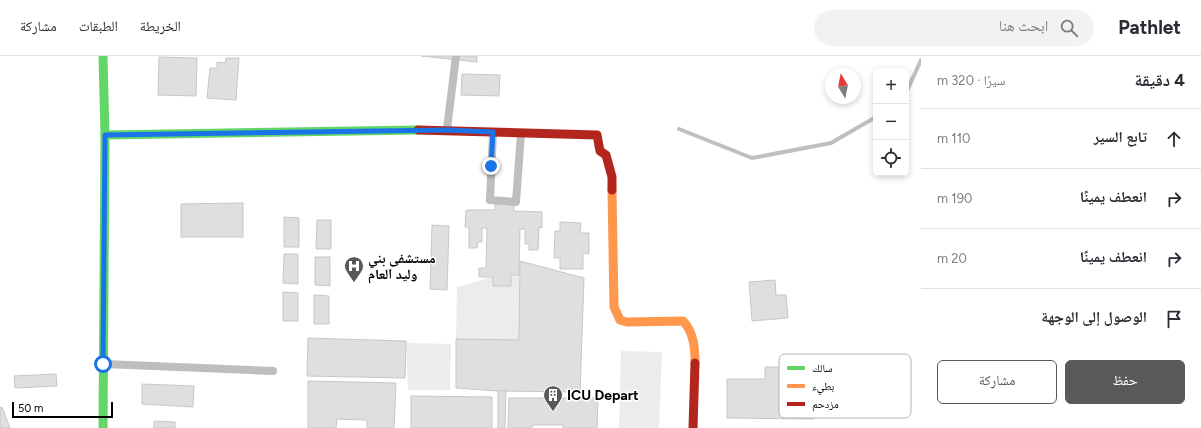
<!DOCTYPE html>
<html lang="ar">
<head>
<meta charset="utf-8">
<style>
	:root { --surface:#fff; --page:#f2f2f3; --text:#2b2b33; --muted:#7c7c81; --line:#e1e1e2; --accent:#595959 }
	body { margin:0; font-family:Figtree,"Noto Naskh Arabic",sans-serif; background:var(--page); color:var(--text); direction:rtl }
	.controls { position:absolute; right:12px; top:12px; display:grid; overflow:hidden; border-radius:6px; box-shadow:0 2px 6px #0003 }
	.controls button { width:36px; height:36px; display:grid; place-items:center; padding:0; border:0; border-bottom:1px solid var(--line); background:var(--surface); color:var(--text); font:20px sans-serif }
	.compass { position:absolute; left:825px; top:12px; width:36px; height:36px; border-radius:50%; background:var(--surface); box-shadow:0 2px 6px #0003; rotate:350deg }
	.scale { position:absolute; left:12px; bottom:10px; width:101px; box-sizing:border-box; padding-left:4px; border:2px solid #000; border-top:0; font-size:11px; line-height:14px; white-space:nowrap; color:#000; -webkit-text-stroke:3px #fff; paint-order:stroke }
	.stop { position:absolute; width:12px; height:12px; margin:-9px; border:3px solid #1a73e8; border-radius:50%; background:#fff }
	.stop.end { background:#1a73e8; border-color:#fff; box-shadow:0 1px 4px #0008 }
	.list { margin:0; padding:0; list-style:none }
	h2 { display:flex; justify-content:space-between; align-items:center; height:52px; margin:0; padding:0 16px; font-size:17px }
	h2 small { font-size:13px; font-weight:400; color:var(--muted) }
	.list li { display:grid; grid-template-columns:26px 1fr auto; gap:12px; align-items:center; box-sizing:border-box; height:60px; padding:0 16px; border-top:1px solid var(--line) }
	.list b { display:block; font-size:15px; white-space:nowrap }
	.list em { font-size:13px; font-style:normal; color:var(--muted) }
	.actions { display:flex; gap:8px; padding:12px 16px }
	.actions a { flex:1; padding:9px 0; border:1px solid var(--accent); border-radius:6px; text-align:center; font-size:14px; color:var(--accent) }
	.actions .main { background:var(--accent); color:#fff }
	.icon { flex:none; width:22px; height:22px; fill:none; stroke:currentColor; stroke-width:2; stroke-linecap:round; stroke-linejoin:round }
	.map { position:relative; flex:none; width:921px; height:372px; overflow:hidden; direction:ltr }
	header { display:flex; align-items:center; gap:24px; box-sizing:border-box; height:56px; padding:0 20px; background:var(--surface); border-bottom:1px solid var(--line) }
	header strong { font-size:19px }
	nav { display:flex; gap:22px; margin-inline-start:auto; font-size:14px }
	.search { width:280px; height:36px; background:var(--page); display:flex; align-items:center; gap:10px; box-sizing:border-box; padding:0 14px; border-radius:22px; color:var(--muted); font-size:15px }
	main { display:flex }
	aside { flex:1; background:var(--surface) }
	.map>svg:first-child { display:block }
	.green { fill:#ececec }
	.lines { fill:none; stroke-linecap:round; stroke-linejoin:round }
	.stream { stroke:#bfbfbf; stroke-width:4 }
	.building { fill:#dfdfdf; stroke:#c7c7c7 }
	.lane { stroke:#bebebe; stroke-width:8 }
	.fast { stroke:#63d668; stroke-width:9 }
	.slow { stroke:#ff974d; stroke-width:9 }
	.jam { stroke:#b3261e; stroke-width:9 }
	.route { stroke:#1a73e8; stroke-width:5 }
	.labels { text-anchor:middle; stroke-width:3; stroke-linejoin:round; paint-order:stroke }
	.poi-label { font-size:14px; font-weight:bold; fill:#000; stroke:#fff; text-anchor:start }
	.key { fill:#fff; stroke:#b2b2b2; stroke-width:1 }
	.key-label { font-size:11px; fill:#000 }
</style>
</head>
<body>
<header>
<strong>Pathlet</strong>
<div class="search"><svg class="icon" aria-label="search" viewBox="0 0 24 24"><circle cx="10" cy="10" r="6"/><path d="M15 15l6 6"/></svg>ابحث هنا</div>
<nav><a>الخريطة</a><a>الطبقات</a><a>مشاركة</a></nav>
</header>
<main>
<aside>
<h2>4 دقيقة<small>سيرًا · 320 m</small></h2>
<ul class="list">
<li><svg class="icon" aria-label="ahead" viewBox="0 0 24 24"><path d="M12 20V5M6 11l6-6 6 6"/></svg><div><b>تابع السير</b></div><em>110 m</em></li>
<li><svg class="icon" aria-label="right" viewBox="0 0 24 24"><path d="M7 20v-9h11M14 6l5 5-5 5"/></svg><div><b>انعطف يمينًا</b></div><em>190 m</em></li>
<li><svg class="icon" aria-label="right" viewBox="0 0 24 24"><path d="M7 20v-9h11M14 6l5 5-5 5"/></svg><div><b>انعطف يمينًا</b></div><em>20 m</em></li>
<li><svg class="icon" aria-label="arrive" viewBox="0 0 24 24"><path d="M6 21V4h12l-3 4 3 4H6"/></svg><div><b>الوصول إلى الوجهة</b></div></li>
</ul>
<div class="actions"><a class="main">حفظ</a><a>مشاركة</a></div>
</aside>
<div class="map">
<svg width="921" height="372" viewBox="0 0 921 372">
	<rect width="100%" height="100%" fill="#fff"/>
	<g class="green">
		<polygon points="511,219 519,219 519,284 456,283 457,231 493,221 493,230 511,230"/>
		<polygon points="406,285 410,287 451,288 450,334 408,334"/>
		<polygon points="621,295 662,296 659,372 619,372"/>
	</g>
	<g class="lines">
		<g class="stream">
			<polyline points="906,37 921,4"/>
			<polyline points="679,73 752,102 831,87 876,61"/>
		</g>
	</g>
	<g class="building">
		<polygon points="421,0 477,0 477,6"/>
		<polygon points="159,1 197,2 196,40 158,39"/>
		<polygon points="226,2 239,2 236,44 207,42 210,12 217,12 217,6 225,7"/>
		<polygon points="462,18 500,19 499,40 461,39"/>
		<polygon points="495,146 514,147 514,155 542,156 542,172 539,171 538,194 529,194 529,188 525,188 525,173 520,173 519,219 511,219 511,230 493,230 493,221 479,221 479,212 486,212 487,172 482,172 482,186 478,186 477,192 469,192 469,171 465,171 466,154 495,154"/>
		<polygon points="243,147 243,181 181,181 181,148"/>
		<polygon points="284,161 299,162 299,191 284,191"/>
		<polygon points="317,164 331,164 331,193 316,193"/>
		<polygon points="560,166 581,167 580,177 589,177 589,198 583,197 583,213 560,213 560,202 554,202 555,175 560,175"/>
		<polygon points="432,169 449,170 447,234 430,233"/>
		<polygon points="284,198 298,198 298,228 283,227"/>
		<polygon points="315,201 330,201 330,230 315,229"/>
		<polygon points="520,205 584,222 580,336 498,335 456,332 456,283 519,284"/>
		<polygon points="775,224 776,239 786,239 788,262 752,265 749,226"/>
		<polygon points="283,236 298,237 298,265 283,265"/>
		<polygon points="314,239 329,240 329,268 314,268"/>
		<polygon points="308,282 406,285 405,322 307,320"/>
		<polygon points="765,311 785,311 785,329 814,329 814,363 727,362 727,323 765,323"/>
		<polygon points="56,318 57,330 15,332 14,320"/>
		<polygon points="308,325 396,327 394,372 367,372 367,364 337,363 336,372 308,372"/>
		<polygon points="142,328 194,330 193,351 142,348"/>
		<polygon points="498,335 506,335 505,372 498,372"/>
		<polygon points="411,340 492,341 492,372 411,372"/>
		<polygon points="509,342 598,342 597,372 563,372 563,369 532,369 532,372 508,372"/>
		<polygon points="2,351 10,372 0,372 0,352"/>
		<polygon points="154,365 175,366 175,372 154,372"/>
	</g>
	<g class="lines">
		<g class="lane">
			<polyline points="447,73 456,0"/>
			<polyline points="493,77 490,144 516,146 521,77"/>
			<polyline points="104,308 273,315"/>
		</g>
		<g class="fast">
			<polyline points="103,0 105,79 103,372"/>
			<polyline points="105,79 418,74"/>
		</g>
		<path class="slow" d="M612,134l2,117 6,13 7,2 56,-1c11,11 12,28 12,42"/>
		<g class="jam">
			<polyline points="418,74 597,79 600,95 606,99 612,121 612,134"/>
			<polyline points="693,372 695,307"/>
		</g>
	</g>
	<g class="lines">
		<polyline class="route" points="103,308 105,79 447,74 493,76 491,110"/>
	</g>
	<defs>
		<symbol id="hospital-pin" viewBox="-11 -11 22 30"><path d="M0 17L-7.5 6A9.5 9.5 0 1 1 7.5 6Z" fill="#595959" stroke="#fff"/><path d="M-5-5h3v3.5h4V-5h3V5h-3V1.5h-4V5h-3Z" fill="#fff"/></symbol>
		<symbol id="building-pin" viewBox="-11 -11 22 30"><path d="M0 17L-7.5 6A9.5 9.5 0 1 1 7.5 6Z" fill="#595959" stroke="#fff"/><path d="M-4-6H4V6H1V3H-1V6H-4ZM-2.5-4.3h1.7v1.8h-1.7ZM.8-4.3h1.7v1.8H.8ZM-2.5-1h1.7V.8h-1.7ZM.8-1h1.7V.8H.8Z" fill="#fff"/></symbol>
	</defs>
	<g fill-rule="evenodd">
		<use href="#hospital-pin" x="343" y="199" width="22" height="30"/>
		<use href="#building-pin" x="542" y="328" width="22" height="30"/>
	</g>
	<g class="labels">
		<g class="poi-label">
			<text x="368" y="207">مستشفى بني<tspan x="368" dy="16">وليد العام</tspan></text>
			<text x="567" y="344">ICU Depart</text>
		</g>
	</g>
	<rect x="779" y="298" width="132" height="64" rx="6" class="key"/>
	<rect x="787" y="310" width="18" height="4" fill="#63d668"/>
	<rect x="787" y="328" width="18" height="4" fill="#ff974d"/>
	<rect x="787" y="346" width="18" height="4" fill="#b3261e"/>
	<g class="key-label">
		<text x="812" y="316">سالك</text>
		<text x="812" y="334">بطيء</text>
		<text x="812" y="352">مزدحم</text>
	</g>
</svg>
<div class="controls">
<button>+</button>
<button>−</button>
<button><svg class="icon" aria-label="locate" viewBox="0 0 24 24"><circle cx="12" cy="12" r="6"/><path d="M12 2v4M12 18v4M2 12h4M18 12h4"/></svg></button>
</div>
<svg class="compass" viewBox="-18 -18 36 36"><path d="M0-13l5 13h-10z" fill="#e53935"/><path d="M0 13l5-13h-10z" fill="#7c7c81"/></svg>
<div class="scale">50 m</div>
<div class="stop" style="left:103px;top:308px"></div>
<div class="stop end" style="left:491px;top:110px"></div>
</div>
</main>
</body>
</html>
